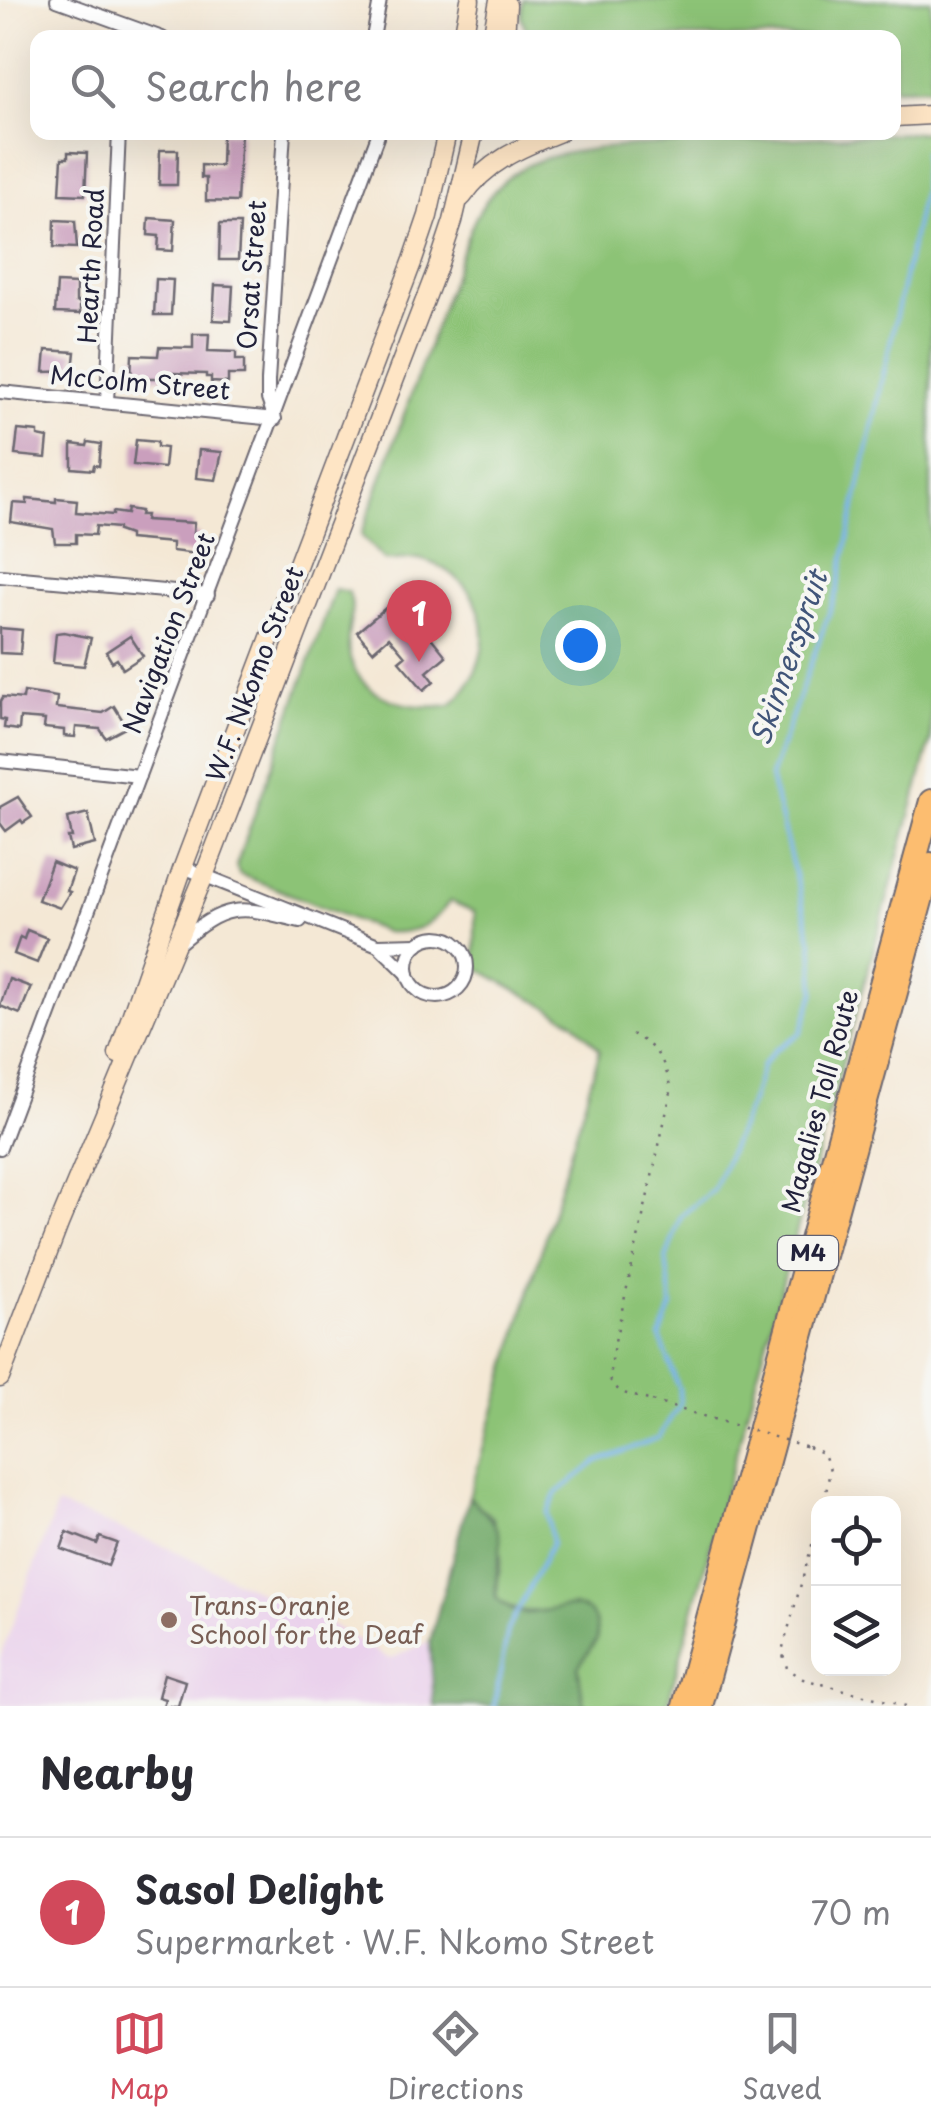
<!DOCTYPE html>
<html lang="en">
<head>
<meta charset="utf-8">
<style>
	:root { --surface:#fff; --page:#f7f7f7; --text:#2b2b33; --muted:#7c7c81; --line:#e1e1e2; --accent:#d1495b }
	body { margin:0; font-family:"Playpen Sans",sans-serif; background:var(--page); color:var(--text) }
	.controls { position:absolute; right:30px; bottom:30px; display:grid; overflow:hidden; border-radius:20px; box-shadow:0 10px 40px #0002 }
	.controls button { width:90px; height:90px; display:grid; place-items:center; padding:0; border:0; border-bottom:2px solid var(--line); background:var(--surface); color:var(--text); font:50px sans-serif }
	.you { position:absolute; left:580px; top:645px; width:35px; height:35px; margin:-25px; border:8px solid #fff; border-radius:50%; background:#1a73e8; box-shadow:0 0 0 15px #1a73e833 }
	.badge { display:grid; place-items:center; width:65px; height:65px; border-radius:50%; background:var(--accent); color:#fff; font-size:32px; font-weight:700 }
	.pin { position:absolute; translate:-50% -82px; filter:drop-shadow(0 2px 5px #0008) }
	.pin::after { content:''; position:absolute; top:52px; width:35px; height:30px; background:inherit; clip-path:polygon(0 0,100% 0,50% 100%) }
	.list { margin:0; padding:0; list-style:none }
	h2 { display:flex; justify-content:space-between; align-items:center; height:130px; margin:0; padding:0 40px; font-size:42px }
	h2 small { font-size:32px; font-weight:400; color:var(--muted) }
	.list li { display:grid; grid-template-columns:65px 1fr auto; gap:30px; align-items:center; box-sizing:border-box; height:150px; padding:0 40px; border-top:2px solid var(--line) }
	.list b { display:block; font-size:38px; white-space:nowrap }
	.list p { margin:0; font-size:32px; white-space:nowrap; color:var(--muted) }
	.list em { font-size:32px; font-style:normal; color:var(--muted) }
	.icon { flex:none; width:55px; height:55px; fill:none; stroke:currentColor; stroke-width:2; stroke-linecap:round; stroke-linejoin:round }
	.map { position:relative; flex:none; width:931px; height:1706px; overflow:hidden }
	.search { position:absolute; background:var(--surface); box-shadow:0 10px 40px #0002; left:30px; right:30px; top:30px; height:110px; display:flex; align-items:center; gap:25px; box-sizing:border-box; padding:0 35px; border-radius:20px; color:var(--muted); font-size:38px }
	.sheet { height:280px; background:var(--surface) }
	nav { display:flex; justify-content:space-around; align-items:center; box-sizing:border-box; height:140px; border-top:2px solid var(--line); background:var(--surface); font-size:28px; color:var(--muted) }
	nav a { display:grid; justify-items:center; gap:5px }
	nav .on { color:var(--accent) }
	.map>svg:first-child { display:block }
	.built { fill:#ead1ec }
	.green { fill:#8cc376; stroke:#577258; stroke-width:2.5 }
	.forest { fill:#71a967; stroke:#4a6651; stroke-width:2.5 }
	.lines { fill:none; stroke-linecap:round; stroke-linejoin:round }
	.stream { stroke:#7ab4eb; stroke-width:4 }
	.building { fill:#ca9fbd }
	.street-casing { stroke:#6c6771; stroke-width:16 }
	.secondary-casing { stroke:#6c6771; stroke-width:21 }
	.highway-casing { stroke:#6c6771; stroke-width:26 }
	.path { stroke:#6c6771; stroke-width:2.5; stroke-dasharray:2.5 8; stroke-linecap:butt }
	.street { stroke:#fff; stroke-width:12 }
	.secondary { stroke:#fee5c5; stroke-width:18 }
	.highway { stroke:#fcbd6f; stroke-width:22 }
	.path-bridge { stroke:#6c6771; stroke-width:2.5; stroke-dasharray:2.5 8; stroke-linecap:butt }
	.education-dot { fill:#8d6e63; stroke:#f6f6f2; stroke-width:4 }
	.labels { text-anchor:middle; stroke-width:8; stroke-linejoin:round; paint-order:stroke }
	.shield { fill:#f6f6f2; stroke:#626272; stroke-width:2.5 }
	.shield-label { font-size:22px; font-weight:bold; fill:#22223b }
	.street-label { font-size:25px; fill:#22223b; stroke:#f6f6f2 }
	.education-label { font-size:25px; fill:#785e54; stroke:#f6f6f2; text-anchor:start }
	.water-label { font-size:28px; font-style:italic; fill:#415579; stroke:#f6f6f2 }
</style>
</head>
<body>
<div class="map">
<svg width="931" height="1706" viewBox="0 0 931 1706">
	<rect width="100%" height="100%" fill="#f6f6f2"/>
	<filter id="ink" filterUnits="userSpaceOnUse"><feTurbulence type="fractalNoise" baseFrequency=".01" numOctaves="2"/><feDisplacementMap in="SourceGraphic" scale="20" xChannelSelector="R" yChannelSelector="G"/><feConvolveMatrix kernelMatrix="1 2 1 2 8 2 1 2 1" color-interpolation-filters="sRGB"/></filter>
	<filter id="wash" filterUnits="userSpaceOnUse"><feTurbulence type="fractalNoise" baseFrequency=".0048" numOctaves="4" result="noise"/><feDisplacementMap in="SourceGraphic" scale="40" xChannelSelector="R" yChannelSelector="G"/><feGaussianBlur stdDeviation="2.25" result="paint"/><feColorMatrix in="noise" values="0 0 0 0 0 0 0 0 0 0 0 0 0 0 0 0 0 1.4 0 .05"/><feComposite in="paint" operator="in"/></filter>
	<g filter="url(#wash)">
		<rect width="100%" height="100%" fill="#f4e8d5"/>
		<polygon class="built" points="57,1505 176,1551 274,1599 283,1597 390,1659 430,1641 434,1706 0,1706 0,1658"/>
		<g class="green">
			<polygon points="523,0 931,0 931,87 894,88 894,38 529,37 521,17"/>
			<path d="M931,132v607l-264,967h-83l-6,-40 19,-27 -22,-33c-29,4 -56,13 -79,-8l5,-41 -8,-39 -24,-21 131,-447 -26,-28 -99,-55v-55l-25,-11c-18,25 -35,33 -65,31l-146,-58 -3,-8 99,-277 13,3c8,16 1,29 0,46 -1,57 56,74 103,67 51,-47 41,-124 -28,-145 -12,-4 -26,2 -39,0l-23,-25 108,-303c13,-32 34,-57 66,-70 39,-16 116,-17 159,-19 79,-4 158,-7 237,-11z"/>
		</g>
		<path class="forest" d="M469,1497c51,45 24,46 27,101 8,8 16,14 28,15 29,1 75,-26 73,26l-19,28 6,39h-150l-4,-65z"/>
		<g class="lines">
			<polyline class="stream" points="494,1706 508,1630 552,1543 547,1513 557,1493 596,1462 658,1438 680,1404 679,1389 660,1337 672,1306 666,1259 681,1216 713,1190 752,1099 762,1066 775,1050 801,1033 815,991 812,942 770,777 837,591 923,190 924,152"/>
		</g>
		<g id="blocks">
			<g class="building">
				<polygon points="222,132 241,132 237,202 206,201 206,178 201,178 201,165 221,166"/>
				<polygon points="160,150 178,150 177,185 159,185"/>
				<polygon points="68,152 87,153 85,195 60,194 62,158 68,158"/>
				<polygon points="149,218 175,220 173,251 158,250 159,236 148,235"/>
				<polygon points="55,220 75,221 77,248 54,247"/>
				<polygon points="220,224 240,224 238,260 219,260"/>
				<polygon points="156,279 173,280 171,315 154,315"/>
				<polygon points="57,283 76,284 76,302 80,302 80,314 55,313"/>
				<polygon points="215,285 233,286 231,321 213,320"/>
				<polygon points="193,334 209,334 208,351 236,352 236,360 244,360 244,375 228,375 228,383 211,382 211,377 206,377 206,374 172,373 172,378 131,378 132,355 158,356 159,347 193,348"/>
				<polygon points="46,350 75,352 73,371 44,372"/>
				<polygon points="18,430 38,432 38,436 48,438 46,458 15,455"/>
				<polygon points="136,440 157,442 157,447 166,448 164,468 133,465"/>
				<polygon points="88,442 101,444 99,466 94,465 93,470 72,468 72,444 87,446"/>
				<polygon points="199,450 222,452 216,480 196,478"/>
				<polygon points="56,498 77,500 76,512 113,515 113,512 127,514 128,509 141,511 140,515 146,515 145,520 194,523 193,533 199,534 197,554 172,551 172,543 129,539 129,535 118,531 118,528 96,526 95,535 76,534 76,543 55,543 53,529 11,522 13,503 27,504 27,499 56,502"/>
				<polygon points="407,590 423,609 407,622 423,641 429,635 446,656 427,672 434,681 424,690 399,661 405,656 389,637 373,651 357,632"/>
				<polygon points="0,628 22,630 20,654 0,653"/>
				<polygon points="64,632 91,638 84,666 53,663 56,633"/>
				<polygon points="130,636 143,656 123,669 117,659 112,662 106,652"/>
				<polygon points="24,692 57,697 56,708 103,713 114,706 127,727 106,738 100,729 76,727 75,737 64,736 64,730 44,728 45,720 20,718 19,730 4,728 5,720 0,719 0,702 3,697 23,699"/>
				<polygon points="18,797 32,817 23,823 21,820 6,831 0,823 0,807"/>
				<polygon points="88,813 95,844 71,850 68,837 72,837 68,818"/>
				<polygon points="52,862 74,871 67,891 70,892 60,908 38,900"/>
				<polygon points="27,930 47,938 37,963 14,954 20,937 24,939"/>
				<polygon points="9,979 31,987 20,1014 0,1006"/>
				<polygon points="67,1532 97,1544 100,1537 117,1543 108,1566 61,1549"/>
				<polygon points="164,1674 185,1681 178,1706 163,1706 165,1699 158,1697"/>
			</g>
		</g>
	</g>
	<g filter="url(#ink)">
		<use href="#blocks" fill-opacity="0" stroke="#6c6771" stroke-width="2.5"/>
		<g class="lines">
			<defs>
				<g id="street">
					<polyline points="57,0 162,38"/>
					<polyline points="373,38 380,0"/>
					<polyline points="0,392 275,419 268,399 268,381 284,132"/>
					<polyline points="107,402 119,132"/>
					<polyline points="0,576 208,595"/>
					<polyline points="0,761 139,776"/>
					<polyline points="183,867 378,945 408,974"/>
					<circle cx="437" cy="967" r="30"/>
					<path d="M177,945c50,-44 63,-39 123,-24"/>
					<polyline points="378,945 418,944"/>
					<polyline points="0,1148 379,132"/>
				</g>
				<g id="secondary">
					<polyline points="463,38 470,0"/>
					<polyline points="492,38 499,0"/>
					<polyline points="505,38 507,5"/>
					<polyline points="894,117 931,115"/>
					<path d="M462,197c25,-36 58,-49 98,-65"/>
					<polyline points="118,1054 183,867 413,260 428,216 447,132"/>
					<polyline points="0,1378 59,1224 204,876 437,269 453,221 474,132"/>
				</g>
				<g id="highway">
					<polyline points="684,1706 931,801"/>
					<polyline points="701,1706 931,864"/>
				</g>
			</defs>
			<use href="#street" class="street-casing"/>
			<use href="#secondary" class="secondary-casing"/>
			<use href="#highway" class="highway-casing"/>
			<g class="path">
				<path d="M632,1034c27,14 34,29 39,58l-58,258 -3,30 10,12 32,9"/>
				<polyline points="808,1447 824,1454 830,1470 824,1504"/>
				<polyline points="818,1524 782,1651 787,1668 803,1679 906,1706"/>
			</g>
			<use href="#street" class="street"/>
			<use href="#secondary" class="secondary"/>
			<use href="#highway" class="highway"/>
			<polyline class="path-bridge" points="652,1401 808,1447"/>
		</g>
	</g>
	<circle class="education-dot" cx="169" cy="1620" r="10"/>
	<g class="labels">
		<rect class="shield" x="778" y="1236" width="60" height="34" rx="8"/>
		<g class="shield-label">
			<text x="808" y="1261">M4</text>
		</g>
		<g class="street-label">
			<text transform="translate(91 266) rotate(-87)" y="9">Hearth Road</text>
			<text transform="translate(252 275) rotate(-86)" y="9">Orsat Street</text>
			<text transform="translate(140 383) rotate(5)" y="9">McColm Street</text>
			<text transform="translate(169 633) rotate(-69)" y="9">Navigation Street</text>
			<text transform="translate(255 674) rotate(-69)" y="9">W.F. Nkomo Street</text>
			<text transform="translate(820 1101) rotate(-75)" y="9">Magalies Toll Route</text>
		</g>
		<g class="education-label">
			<text x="189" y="1615">Trans-Oranje<tspan x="189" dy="29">School for the Deaf</tspan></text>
		</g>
		<g class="water-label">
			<text transform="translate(789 658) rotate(-71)" y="10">Skinnerspruit</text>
		</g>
	</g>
</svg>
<div class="controls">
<button><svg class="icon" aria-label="locate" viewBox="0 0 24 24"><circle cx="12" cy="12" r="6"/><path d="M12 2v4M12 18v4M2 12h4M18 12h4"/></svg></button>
<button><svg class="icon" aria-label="layers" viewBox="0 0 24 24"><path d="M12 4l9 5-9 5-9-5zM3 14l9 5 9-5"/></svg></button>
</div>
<div class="you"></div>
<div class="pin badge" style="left:419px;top:662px">1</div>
<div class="search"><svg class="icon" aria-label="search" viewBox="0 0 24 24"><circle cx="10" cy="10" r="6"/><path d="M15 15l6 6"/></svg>Search here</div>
</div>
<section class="sheet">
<h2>Nearby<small></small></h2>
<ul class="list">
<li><span class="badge">1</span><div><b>Sasol Delight</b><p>Supermarket · W.F. Nkomo Street</p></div><em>70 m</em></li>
</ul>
</section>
<nav>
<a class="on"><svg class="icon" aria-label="map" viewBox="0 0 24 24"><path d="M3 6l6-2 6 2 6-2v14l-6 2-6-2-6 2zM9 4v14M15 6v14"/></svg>Map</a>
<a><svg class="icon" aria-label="directions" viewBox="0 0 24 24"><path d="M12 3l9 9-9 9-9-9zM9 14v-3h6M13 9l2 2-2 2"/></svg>Directions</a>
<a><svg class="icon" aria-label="saved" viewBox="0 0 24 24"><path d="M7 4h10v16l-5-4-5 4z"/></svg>Saved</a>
</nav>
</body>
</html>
